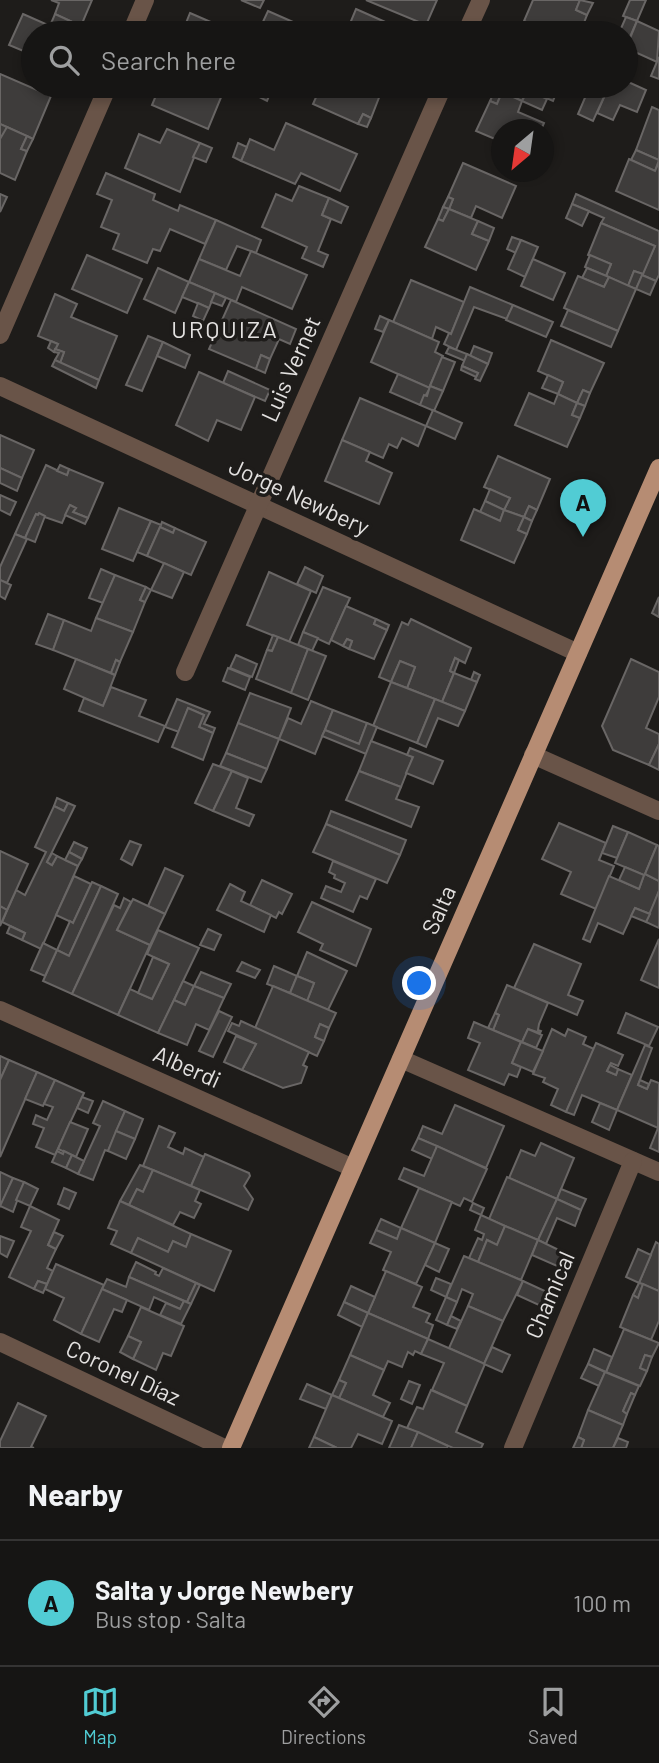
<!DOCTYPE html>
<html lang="en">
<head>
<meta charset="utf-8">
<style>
	:root { --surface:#161514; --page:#1f1e1d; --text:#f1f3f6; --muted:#9e9fa0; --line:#353434; --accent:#51ccd4 }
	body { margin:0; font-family:Barlow,sans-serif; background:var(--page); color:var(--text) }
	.compass { position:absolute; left:491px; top:119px; width:63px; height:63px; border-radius:50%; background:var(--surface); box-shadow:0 4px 10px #0003; rotate:209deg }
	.you { position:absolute; left:420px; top:984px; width:24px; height:24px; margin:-18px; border:5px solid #fff; border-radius:50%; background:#1a73e8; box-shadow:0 0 0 10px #1a73e833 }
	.badge { display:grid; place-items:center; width:46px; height:46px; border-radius:50%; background:var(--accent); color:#111; font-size:23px; font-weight:700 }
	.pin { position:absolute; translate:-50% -58px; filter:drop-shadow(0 2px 4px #0008) }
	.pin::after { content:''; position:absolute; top:37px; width:24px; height:21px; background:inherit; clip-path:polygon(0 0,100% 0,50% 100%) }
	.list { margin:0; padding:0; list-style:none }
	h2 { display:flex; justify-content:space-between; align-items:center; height:91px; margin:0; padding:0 28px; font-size:30px }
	h2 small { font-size:23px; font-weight:400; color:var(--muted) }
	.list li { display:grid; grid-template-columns:46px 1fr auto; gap:21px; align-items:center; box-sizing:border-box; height:126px; padding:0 28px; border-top:2px solid var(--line) }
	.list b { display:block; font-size:26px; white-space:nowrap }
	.list p { margin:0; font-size:23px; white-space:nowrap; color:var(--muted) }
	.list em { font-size:23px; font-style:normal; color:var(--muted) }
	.icon { flex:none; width:38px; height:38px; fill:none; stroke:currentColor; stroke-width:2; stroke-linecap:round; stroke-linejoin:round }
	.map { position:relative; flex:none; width:659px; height:1448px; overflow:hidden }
	.search { position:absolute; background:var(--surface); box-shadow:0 4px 10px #0003; left:21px; right:21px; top:21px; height:77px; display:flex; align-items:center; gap:18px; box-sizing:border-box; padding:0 24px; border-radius:38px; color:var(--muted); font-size:26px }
	.sheet { height:217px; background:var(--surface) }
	nav { display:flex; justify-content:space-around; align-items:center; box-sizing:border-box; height:98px; border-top:2px solid var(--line); background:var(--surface); font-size:19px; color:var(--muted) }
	nav a { display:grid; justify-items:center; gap:4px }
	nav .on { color:var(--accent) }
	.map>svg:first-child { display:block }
	.building { fill:#3e3c3b; stroke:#696665; stroke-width:2 }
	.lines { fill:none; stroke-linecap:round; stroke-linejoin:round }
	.minor { stroke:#695448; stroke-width:18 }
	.major { stroke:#b68c73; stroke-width:18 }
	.labels { text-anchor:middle; stroke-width:7; stroke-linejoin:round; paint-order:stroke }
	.street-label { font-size:23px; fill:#e3e1e0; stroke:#1e1c1a }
	.neighbourhood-label { font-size:24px; letter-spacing:2px; fill:#e3e1e0; stroke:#1e1c1a }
</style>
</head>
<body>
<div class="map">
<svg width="659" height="1448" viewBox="0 0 659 1448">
	<rect width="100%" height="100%" fill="#1e1c1a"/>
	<g class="building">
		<polygon points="51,0 92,0 81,26 55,14 59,3"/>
		<polygon points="241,0 264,0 260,8"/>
		<polygon points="366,0 437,0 426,25"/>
		<polygon points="533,0 580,0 576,10 587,15 580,33 553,33 524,21"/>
		<polygon points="580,0 593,3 587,15 576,10"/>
		<polygon points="630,0 646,0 637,21 623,16"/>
		<polygon points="356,9 410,33 346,33"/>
		<polygon points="268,11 300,25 296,33 278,33 261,26"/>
		<polygon points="190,13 236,33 182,33"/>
		<polygon points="23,14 50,26 55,14 81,26 78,33 33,33 33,55 9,45"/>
		<polygon points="626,17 637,21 626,46 626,33 619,33"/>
		<polygon points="637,21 659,31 657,62 626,48"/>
		<polygon points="659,57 659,79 651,76"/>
		<polygon points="0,74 51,96 33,139 0,124"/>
		<polygon points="626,81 646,90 637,112 620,105 613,120 597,113 609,86 626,86"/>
		<polygon points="160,86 202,86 222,95 208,129 152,105"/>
		<polygon points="202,86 231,86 227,96"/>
		<polygon points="256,86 273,87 267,101 253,94"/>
		<polygon points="321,86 357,86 380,95 371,118 363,114 358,124 313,104"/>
		<polygon points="505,86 559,86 553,101 528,90 522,101 502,92"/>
		<polygon points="590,86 609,86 593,121 578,114"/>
		<polygon points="495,90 502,92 497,104 490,101"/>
		<polygon points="528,90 547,99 542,110 522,101"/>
		<polygon points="502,92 522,101 518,112 544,123 541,130 502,130 502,142 476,131 490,101 497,104"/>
		<polygon points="652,107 659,110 659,160 636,150"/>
		<polygon points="363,114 371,118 367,127 358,124"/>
		<polygon points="286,123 357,154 340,191 301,173 295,184 241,161 250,139 274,150"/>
		<polygon points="0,124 7,127 2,140 0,139"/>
		<polygon points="7,127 27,136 21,149 27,151 15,180 0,173 0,139"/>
		<polygon points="167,129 200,143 180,192 125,168 139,134 160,143"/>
		<polygon points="27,136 33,139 27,151 21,149"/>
		<polygon points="200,143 212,148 206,162 193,157"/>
		<polygon points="238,143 247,147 241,161 233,157"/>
		<polygon points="636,150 659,160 655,171 631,160"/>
		<polygon points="629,159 655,171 659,162 659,210 616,191"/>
		<polygon points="463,163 516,186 502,218 476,206 471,218 449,209 453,199 448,197"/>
		<polygon points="106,173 155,194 153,200 178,211 180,205 216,220 205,244 170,229 160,251 153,249 147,263 113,249 119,234 101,227 112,200 97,194"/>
		<polygon points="299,186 329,198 322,215 331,219 318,251 328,255 323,267 302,258 307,247 262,227 276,194 292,201"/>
		<polygon points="0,194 7,197 0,212"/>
		<polygon points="576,194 659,231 659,275 656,281 642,275 655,246 601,223 604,218 572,204"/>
		<polygon points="448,197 453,199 449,209 443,207"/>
		<polygon points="329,198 348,207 341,223 322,215"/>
		<polygon points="572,204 589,211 582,226 566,218"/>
		<polygon points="443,207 449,209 443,221 438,219"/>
		<polygon points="449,209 478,221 472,234 489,241 476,270 425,247 438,219 443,221"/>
		<polygon points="216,220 261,240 256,253 237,246 226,270 199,259"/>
		<polygon points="478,221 494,228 489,241 472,234"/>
		<polygon points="601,223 655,246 643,274 634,271 628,286 606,276 611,264 588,255"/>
		<polygon points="512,237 521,240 516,253 507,249"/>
		<polygon points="521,240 538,247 525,277 508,269"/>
		<polygon points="251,251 307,275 292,309 242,287 236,302 189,282 199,259 240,276"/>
		<polygon points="87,255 142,279 127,313 72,289"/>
		<polygon points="590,255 611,264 606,276 585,267"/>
		<polygon points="533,259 565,273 553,300 521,286"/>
		<polygon points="158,268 189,282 175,313 144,299"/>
		<polygon points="587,268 609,277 604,287 582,278"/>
		<polygon points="634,271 643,274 636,289 628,286"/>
		<polygon points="642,275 656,281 650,295 636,289"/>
		<polygon points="578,276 604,287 609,277 636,289 618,331 564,308"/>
		<polygon points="411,280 464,302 451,334 436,327 432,339 393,322"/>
		<polygon points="189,282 215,293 209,308 182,297"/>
		<polygon points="470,287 513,305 507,319 474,307 456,350 444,344 449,333 451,334"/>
		<polygon points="215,293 226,298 222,306 211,302"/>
		<polygon points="55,294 77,304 71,317 117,336 99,380 60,363 64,352 55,349 58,344 38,336"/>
		<polygon points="231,300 296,329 290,344 279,339 270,359 261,355 256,369 209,349"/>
		<polygon points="198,303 209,308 203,321 193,316"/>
		<polygon points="513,305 553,322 546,337 506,320"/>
		<polygon points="568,310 618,331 611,347 561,326"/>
		<polygon points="380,316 389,320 383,332 375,329"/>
		<polygon points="389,320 439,342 435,352 443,356 429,388 371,362"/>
		<polygon points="148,336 163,342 142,391 126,385"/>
		<polygon points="551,340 604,363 590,393 583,390 577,403 558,394 563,382 538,371"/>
		<polygon points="51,341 58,344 54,352 48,348"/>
		<polygon points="163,342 190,355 185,368 157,356"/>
		<polygon points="474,346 492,353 488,364 470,356"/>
		<polygon points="449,347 467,354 465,361 446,353"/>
		<polygon points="55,349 64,352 60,363 55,360 59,353 54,352"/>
		<polygon points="467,354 488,364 480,381 475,379 478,373 462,366"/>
		<polygon points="261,355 270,359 265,373 256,369"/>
		<polygon points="442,357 455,362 443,391 430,386"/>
		<polygon points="55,360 99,380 96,388 52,366"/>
		<polygon points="462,366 478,373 476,377 461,370"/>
		<polygon points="228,371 270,390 265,401 223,383"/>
		<polygon points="199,372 255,397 241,430 217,420 208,441 176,425"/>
		<polygon points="398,374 430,388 420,405 390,392"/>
		<polygon points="548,375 563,382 558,394 542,388"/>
		<polygon points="430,386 443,391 434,411 420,405 424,395 427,396"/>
		<polygon points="583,390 590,393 585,406 577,403"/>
		<polygon points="529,393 554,404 558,394 577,403 572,415 580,418 567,447 515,425"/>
		<polygon points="360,398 426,426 418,446 402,438 397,448 389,444 383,458 342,440"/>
		<polygon points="577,403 585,406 580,418 572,415"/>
		<polygon points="433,410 462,423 455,439 426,426"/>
		<polygon points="0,435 34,450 22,478 0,468"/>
		<polygon points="342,440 370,452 366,461 392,473 379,504 325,481"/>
		<polygon points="498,456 550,479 537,510 529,506 524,517 504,510 510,498 484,487"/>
		<polygon points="46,465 67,475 69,469 103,483 88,518 73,512 76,508 70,505 62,523 36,514 25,538 15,534"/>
		<polygon points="60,465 69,469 67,475 57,471"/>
		<polygon points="0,468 22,478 17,491 0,483"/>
		<polygon points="490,489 510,498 504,510 485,501"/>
		<polygon points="0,495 16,502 10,515 0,510"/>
		<polygon points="485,501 504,510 500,521 480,512"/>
		<polygon points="70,505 76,508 73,512 88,518 85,524 65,515"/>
		<polygon points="529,506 537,510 532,521 524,517"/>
		<polygon points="119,508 151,521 133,561 102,549"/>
		<polygon points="474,509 500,521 504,510 524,517 518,530 527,534 514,563 461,540"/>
		<polygon points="39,513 45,516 35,542 25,538 36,514 38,515"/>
		<polygon points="524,517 532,521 527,534 518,530"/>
		<polygon points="151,521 161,525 162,522 175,528 173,533 160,527 147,556 137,552"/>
		<polygon points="160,527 173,533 175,528 206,542 191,575 147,556"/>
		<polygon points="15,534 27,539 7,583 0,580 0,567"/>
		<polygon points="164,563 184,572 172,598 151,590"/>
		<polygon points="305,567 323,576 316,593 297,584"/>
		<polygon points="101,569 115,575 103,603 89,598"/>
		<polygon points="269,572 311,591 289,642 247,625"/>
		<polygon points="115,575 146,587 140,600 145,602 133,632 96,618"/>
		<polygon points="0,580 11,585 5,599 0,596"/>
		<polygon points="146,587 151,590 145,602 140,600"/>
		<polygon points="323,587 350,598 329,644 303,632"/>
		<polygon points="659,597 659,617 652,613"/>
		<polygon points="346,606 376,619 374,624 387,630 374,659 349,649 352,641 347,639 343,646 331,640"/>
		<polygon points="48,614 64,620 53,650 36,644"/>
		<polygon points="96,618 133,632 120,662 116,660 111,673 53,650 64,620 91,631"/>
		<polygon points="376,619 389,625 387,630 374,624"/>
		<polygon points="411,619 471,648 465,663 455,658 450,671 454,673 442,702 407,688 415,667 400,661 391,682 379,677 402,622 408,625"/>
		<polygon points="303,632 318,638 312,651 298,645"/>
		<polygon points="273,635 278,637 272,651 267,650"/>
		<polygon points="278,637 308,649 291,693 256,679 267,650 272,651"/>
		<polygon points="347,639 352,641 349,649 343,646"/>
		<polygon points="308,649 326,656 308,700 291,693"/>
		<polygon points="236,655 257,664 252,677 230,668"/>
		<polygon points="455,658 459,660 454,673 450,671"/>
		<polygon points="76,659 115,675 103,706 64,689"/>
		<polygon points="631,659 659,672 659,697 646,728 659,734 659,744 649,765 613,750 602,726"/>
		<polygon points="116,660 120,662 115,675 111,673"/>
		<polygon points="400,661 415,667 407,688 391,682"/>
		<polygon points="228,668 250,677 245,690 223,681"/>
		<polygon points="474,672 480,675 477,682 471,680"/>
		<polygon points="454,673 477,682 465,711 442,702"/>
		<polygon points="391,682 435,699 417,743 373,726"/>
		<polygon points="111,687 146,700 139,716 165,726 158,742 79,711 84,698 103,706"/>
		<polygon points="250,693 291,708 279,739 238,723"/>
		<polygon points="177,699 210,712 204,724 215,728 213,733 199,727 204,715 188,708 179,732 165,727"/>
		<polygon points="435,699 465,711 458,726 438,718 426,747 417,743"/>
		<polygon points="311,701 333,710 315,754 279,739 288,718 301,724"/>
		<polygon points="188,708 204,715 199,727 213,733 203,760 172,747"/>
		<polygon points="333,710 367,723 359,744 325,730"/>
		<polygon points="238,723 279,739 267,769 226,753"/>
		<polygon points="367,723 377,727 366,754 322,736 325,730 359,744"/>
		<polygon points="371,741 413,757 401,787 359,771"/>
		<polygon points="659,744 659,770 649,765"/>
		<polygon points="410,748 443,761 433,784 406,773 413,757 407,755"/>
		<polygon points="226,753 267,769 261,782 220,766"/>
		<polygon points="213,764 232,771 213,811 195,803"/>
		<polygon points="232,771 248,778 236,808 254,815 249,826 213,811"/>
		<polygon points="359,771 401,787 396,799 419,807 411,827 346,800"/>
		<polygon points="57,798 68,803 64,811 54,806"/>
		<polygon points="68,803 75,806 47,862 52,865 57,856 78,866 41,949 22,940 25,933 2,922 16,890 25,895 46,852 35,847 54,806 64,811"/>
		<polygon points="331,811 406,840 400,855 326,824"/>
		<polygon points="559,823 606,843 599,860 614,866 596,909 561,894 571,872 542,859"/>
		<polygon points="326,824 400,855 387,883 313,852"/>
		<polygon points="613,826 628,832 617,858 602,853"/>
		<polygon points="628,832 657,845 645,874 659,881 659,891 650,914 635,908 623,934 598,923 590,942 583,939 609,876 639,889 644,875 615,863"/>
		<polygon points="130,841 141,845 132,865 121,859"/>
		<polygon points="74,842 87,848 82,859 69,852"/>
		<polygon points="657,845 659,846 659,881 645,874"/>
		<polygon points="0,851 28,864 7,910 0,906"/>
		<polygon points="69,852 82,859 78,866 65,860"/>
		<polygon points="52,853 57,856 52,865 47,862"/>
		<polygon points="333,861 376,879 367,899 360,896 353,912 321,898 326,886 341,892 345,883 334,878 335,875 329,872"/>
		<polygon points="625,867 644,875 639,889 619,880"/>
		<polygon points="165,868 183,876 165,914 148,906"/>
		<polygon points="74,876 91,884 73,923 56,915"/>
		<polygon points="262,880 292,894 282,914 279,912 276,918 250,905"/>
		<polygon points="92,882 101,886 69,956 57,950 70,921 73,923"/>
		<polygon points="230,884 245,892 241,901 271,915 264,932 217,910"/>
		<polygon points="101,886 118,894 72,994 43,981 57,950 69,956"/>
		<polygon points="659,891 659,928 646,922"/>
		<polygon points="124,898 131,902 117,930 150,945 118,1015 72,994 114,905 120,908"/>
		<polygon points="133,899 165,914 150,945 117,930"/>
		<polygon points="312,902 371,929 356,966 320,950 323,944 298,932"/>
		<polygon points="0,906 7,910 0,926"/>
		<polygon points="635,908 650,914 646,922 631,916"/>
		<polygon points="10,926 25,933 22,940 7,933"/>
		<polygon points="208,929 221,935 214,950 200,945"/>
		<polygon points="158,930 199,948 158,1033 118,1015 130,989 152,999 169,964 147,954"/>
		<polygon points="659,939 659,988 641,980"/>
		<polygon points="43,943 57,950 45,976 31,970"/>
		<polygon points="534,944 581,964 568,995 583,1001 577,1015 514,988"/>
		<polygon points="307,952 347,971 328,1010 307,1001 314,983 297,976"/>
		<polygon points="153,957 169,964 152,999 138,993"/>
		<polygon points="242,962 260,970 255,978 237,971"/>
		<polygon points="274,966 297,976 290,993 267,984"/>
		<polygon points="201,972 231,984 224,998 194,986"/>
		<polygon points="297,976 314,983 307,1001 290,993"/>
		<polygon points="183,981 194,986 185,1005 174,1000"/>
		<polygon points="507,985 548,1003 539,1024 538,1030 541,1031 540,1033 528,1029 522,1042 493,1030 499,1015 495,1013"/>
		<polygon points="194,986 224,998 209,1030 196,1024 187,1045 158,1033 174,1000 185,1005"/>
		<polygon points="273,986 336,1013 329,1028 320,1024 315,1037 324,1041 317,1056 255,1028"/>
		<polygon points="219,1011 232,1017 213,1057 199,1051"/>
		<polygon points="495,1013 499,1015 493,1030 488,1028"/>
		<polygon points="626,1013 658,1027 649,1046 618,1033"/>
		<polygon points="241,1021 309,1052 303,1065 307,1067 301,1083 283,1088 242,1070 256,1044 228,1031 232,1023 239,1026"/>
		<polygon points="474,1022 521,1042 512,1063 521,1067 517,1077 509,1074 504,1085 468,1070 480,1043 468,1038"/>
		<polygon points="320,1024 329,1028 324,1041 315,1037"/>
		<polygon points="528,1029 542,1035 536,1048 522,1042"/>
		<polygon points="552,1029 565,1036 568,1029 586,1037 583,1044 594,1049 566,1112 551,1105 558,1089 543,1082 545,1078 533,1074"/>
		<polygon points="236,1036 256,1044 242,1070 224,1062"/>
		<polygon points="521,1042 543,1051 533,1072 512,1063"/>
		<polygon points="596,1043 623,1055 618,1066 611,1063 607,1071 616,1075 618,1069 632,1075 617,1110 582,1095 574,1115 566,1112"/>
		<polygon points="645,1045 652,1048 638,1085 647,1089 651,1080 659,1083 658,1128 617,1110"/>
		<polygon points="0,1056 9,1060 0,1080"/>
		<polygon points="9,1060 37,1072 0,1157 0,1080"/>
		<polygon points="610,1065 618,1069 616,1075 607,1071"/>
		<polygon points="37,1072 55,1080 43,1106 25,1099"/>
		<polygon points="55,1080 84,1093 55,1155 36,1147 44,1128 33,1124 36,1115 47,1120 53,1107 44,1104"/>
		<polygon points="640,1080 649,1084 647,1089 638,1085"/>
		<polygon points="82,1097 93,1101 88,1113 77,1108"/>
		<polygon points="103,1101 125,1111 108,1151 105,1150 93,1180 78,1174 100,1126 93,1123"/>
		<polygon points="600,1103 617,1110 609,1130 592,1122"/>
		<polygon points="455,1105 504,1126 486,1168 418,1138 423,1126 442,1134"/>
		<polygon points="125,1111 143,1119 135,1139 116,1131"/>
		<polygon points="70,1122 88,1129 76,1157 58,1149"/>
		<polygon points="159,1126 175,1133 168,1147 183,1154 185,1148 204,1157 191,1186 143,1166"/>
		<polygon points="658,1128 659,1128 659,1152 650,1148"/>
		<polygon points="116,1131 135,1139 126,1159 108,1151"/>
		<polygon points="418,1138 437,1146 432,1159 412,1150"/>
		<polygon points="541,1143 574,1158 557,1199 509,1178 521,1150 535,1156"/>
		<polygon points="437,1146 487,1169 472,1202 464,1198 460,1206 399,1179 404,1168 424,1176"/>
		<polygon points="57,1151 63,1154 64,1151 72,1155 66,1168 52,1162"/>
		<polygon points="205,1154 249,1173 250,1176 244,1186 253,1199 248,1210 191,1186"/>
		<polygon points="72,1155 84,1161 78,1174 66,1168"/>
		<polygon points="140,1165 153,1170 143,1192 137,1189 129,1205 120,1201"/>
		<polygon points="153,1170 200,1190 195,1201 201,1204 194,1218 180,1212 173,1225 129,1205 137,1189 143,1192"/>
		<polygon points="0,1172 13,1178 0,1207"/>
		<polygon points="507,1177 557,1199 538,1240 489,1219"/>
		<polygon points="13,1178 24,1182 13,1212 0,1206"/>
		<polygon points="24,1182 38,1189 30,1206 16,1200"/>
		<polygon points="64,1188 76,1193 69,1209 58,1204"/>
		<polygon points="419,1188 452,1202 435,1243 401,1228"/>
		<polygon points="561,1189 586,1199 581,1210 557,1199"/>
		<polygon points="557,1199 581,1210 575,1226 557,1218 546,1244 538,1240"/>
		<polygon points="120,1201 191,1234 186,1247 173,1241 168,1252 138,1238 131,1253 111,1244 117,1231 108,1228"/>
		<polygon points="473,1203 484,1208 481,1215 470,1210"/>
		<polygon points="30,1206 59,1220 48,1245 56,1249 47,1268 53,1271 47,1284 38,1281 34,1289 9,1277 31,1231 21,1227"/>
		<polygon points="481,1215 505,1226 497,1245 487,1240 478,1262 469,1258 478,1238 482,1240 484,1234 475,1230"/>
		<polygon points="381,1219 401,1228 397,1239 376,1230"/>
		<polygon points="505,1226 538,1240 521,1280 478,1262 487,1240 497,1245"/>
		<polygon points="401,1228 435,1243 416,1284 383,1270 391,1252 370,1243 376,1230 397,1239"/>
		<polygon points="54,1232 63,1236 56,1249 48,1245"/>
		<polygon points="191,1234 231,1251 214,1291 131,1253 138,1238 168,1252 173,1241 186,1247"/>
		<polygon points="0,1236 14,1241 7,1257 0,1253"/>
		<polygon points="538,1240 563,1252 557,1266 532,1255"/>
		<polygon points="656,1242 659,1244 659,1291 639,1283"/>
		<polygon points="435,1243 449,1249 439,1272 425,1265"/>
		<polygon points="638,1249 651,1255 639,1283 626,1277"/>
		<polygon points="464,1256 523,1281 503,1321 468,1306 473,1294 462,1289 457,1302 446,1297"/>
		<polygon points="136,1262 156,1272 155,1274 159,1276 163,1268 196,1283 187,1302 129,1277"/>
		<polygon points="56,1264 104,1285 81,1334 54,1320 64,1298 45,1289"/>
		<polygon points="386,1271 422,1287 413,1307 430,1314 426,1322 433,1325 428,1339 368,1313"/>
		<polygon points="129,1277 184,1301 180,1309 154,1297 149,1310 102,1289 107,1279 126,1287"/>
		<polygon points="436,1278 451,1284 446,1297 431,1290"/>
		<polygon points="38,1281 47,1284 43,1293 34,1289"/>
		<polygon points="523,1281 547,1292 541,1306 517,1295"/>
		<polygon points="196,1283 200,1285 191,1304 187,1302"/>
		<polygon points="639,1283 643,1284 638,1298 633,1295"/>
		<polygon points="643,1284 659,1291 659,1321 651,1340 620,1327 633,1295 638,1298"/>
		<polygon points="351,1286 375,1297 368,1313 344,1302"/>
		<polygon points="102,1289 127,1300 122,1312 114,1309 99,1342 81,1334"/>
		<polygon points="446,1297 457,1302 447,1325 436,1320"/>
		<polygon points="184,1301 191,1304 181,1324 160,1315 166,1303 180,1309"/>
		<polygon points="344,1302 368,1313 362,1327 338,1315"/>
		<polygon points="468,1306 503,1321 484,1364 449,1348"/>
		<polygon points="141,1307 184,1326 171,1356 163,1353 156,1370 133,1359 141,1342 128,1336"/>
		<polygon points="368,1313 428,1339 421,1354 415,1351 413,1355 408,1352 402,1367 388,1361 384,1370 350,1355"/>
		<polygon points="451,1316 461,1321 457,1329 447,1325"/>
		<polygon points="624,1329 659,1343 652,1357 645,1355 640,1368 647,1371 640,1386 606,1372"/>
		<polygon points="128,1336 141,1342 133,1359 120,1352"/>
		<polygon points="428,1339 485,1364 467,1406 432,1390 444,1363 421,1354"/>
		<polygon points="492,1347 510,1355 502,1372 484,1364"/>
		<polygon points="594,1349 612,1357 606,1372 588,1364"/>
		<polygon points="350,1355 384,1370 373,1395 390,1403 383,1417 339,1398 346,1383 339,1380"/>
		<polygon points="645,1355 652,1357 647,1371 640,1368"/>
		<polygon points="588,1364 605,1372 599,1386 581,1378"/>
		<polygon points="605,1372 639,1386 635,1395 631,1393 623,1411 627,1414 623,1425 588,1410"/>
		<polygon points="339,1380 346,1383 339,1398 332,1395"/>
		<polygon points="409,1381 420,1385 412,1404 401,1399"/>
		<polygon points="307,1384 332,1395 326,1409 300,1399"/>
		<polygon points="431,1390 467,1406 456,1432 483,1444 481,1448 453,1448 407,1428 417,1407 423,1409"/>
		<polygon points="631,1393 635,1395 627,1414 623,1411"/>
		<polygon points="332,1395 392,1421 382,1444 358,1434 351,1448 337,1448 314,1437"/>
		<polygon points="18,1403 46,1416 31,1447 34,1448 0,1448 0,1441"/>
		<polygon points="588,1410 623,1425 613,1448 581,1448 584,1440 578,1437"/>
		<polygon points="399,1425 418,1432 411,1448 389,1448"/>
		<polygon points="418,1432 448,1446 447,1448 411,1448"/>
		<polygon points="314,1437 337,1448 309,1448"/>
		<polygon points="578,1437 584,1440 581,1448 573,1448"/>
		<polygon points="618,1438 628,1442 626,1448 613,1448"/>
	</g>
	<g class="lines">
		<g class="minor">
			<polyline points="131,33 145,0"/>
			<polyline points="466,33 481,0"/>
			<polyline points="0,335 108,86"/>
			<polyline points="0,386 578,653"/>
			<polyline points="185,672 443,86"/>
			<polyline points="533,755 659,811"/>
			<polyline points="0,1010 353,1168"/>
			<polyline points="401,1059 659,1172"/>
			<polyline points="0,1342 224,1448"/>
			<polyline points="513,1448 633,1161"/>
		</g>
		<polyline class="major" points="231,1448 659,468"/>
	</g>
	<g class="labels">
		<g class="street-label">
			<text transform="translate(291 369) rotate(-66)" y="8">Luis Vernet</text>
			<text transform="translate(299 497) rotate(25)" y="8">Jorge Newbery</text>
			<text transform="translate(439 910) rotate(-66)" y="8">Salta</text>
			<text transform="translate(187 1067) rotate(24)" y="8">Alberdi</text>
			<text transform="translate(550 1295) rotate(-67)" y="8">Chamical</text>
			<text transform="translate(123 1373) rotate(25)" y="8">Coronel Díaz</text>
		</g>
		<g class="neighbourhood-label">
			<text x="225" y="338">URQUIZA</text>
		</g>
	</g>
</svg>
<svg class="compass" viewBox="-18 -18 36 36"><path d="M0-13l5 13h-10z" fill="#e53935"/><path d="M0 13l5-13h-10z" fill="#9e9fa0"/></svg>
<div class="you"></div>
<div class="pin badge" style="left:583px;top:537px">A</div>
<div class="search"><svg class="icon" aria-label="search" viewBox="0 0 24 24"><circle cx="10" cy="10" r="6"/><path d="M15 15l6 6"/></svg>Search here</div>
</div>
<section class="sheet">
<h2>Nearby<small></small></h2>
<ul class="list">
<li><span class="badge">A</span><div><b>Salta y Jorge Newbery</b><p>Bus stop · Salta</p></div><em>100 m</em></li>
</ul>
</section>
<nav>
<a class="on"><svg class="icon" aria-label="map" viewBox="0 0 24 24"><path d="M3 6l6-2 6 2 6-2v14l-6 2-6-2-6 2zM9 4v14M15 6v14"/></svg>Map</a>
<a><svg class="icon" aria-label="directions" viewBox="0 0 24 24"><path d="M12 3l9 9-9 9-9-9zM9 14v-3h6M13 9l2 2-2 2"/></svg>Directions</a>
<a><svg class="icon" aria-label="saved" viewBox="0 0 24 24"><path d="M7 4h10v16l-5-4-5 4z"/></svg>Saved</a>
</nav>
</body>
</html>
